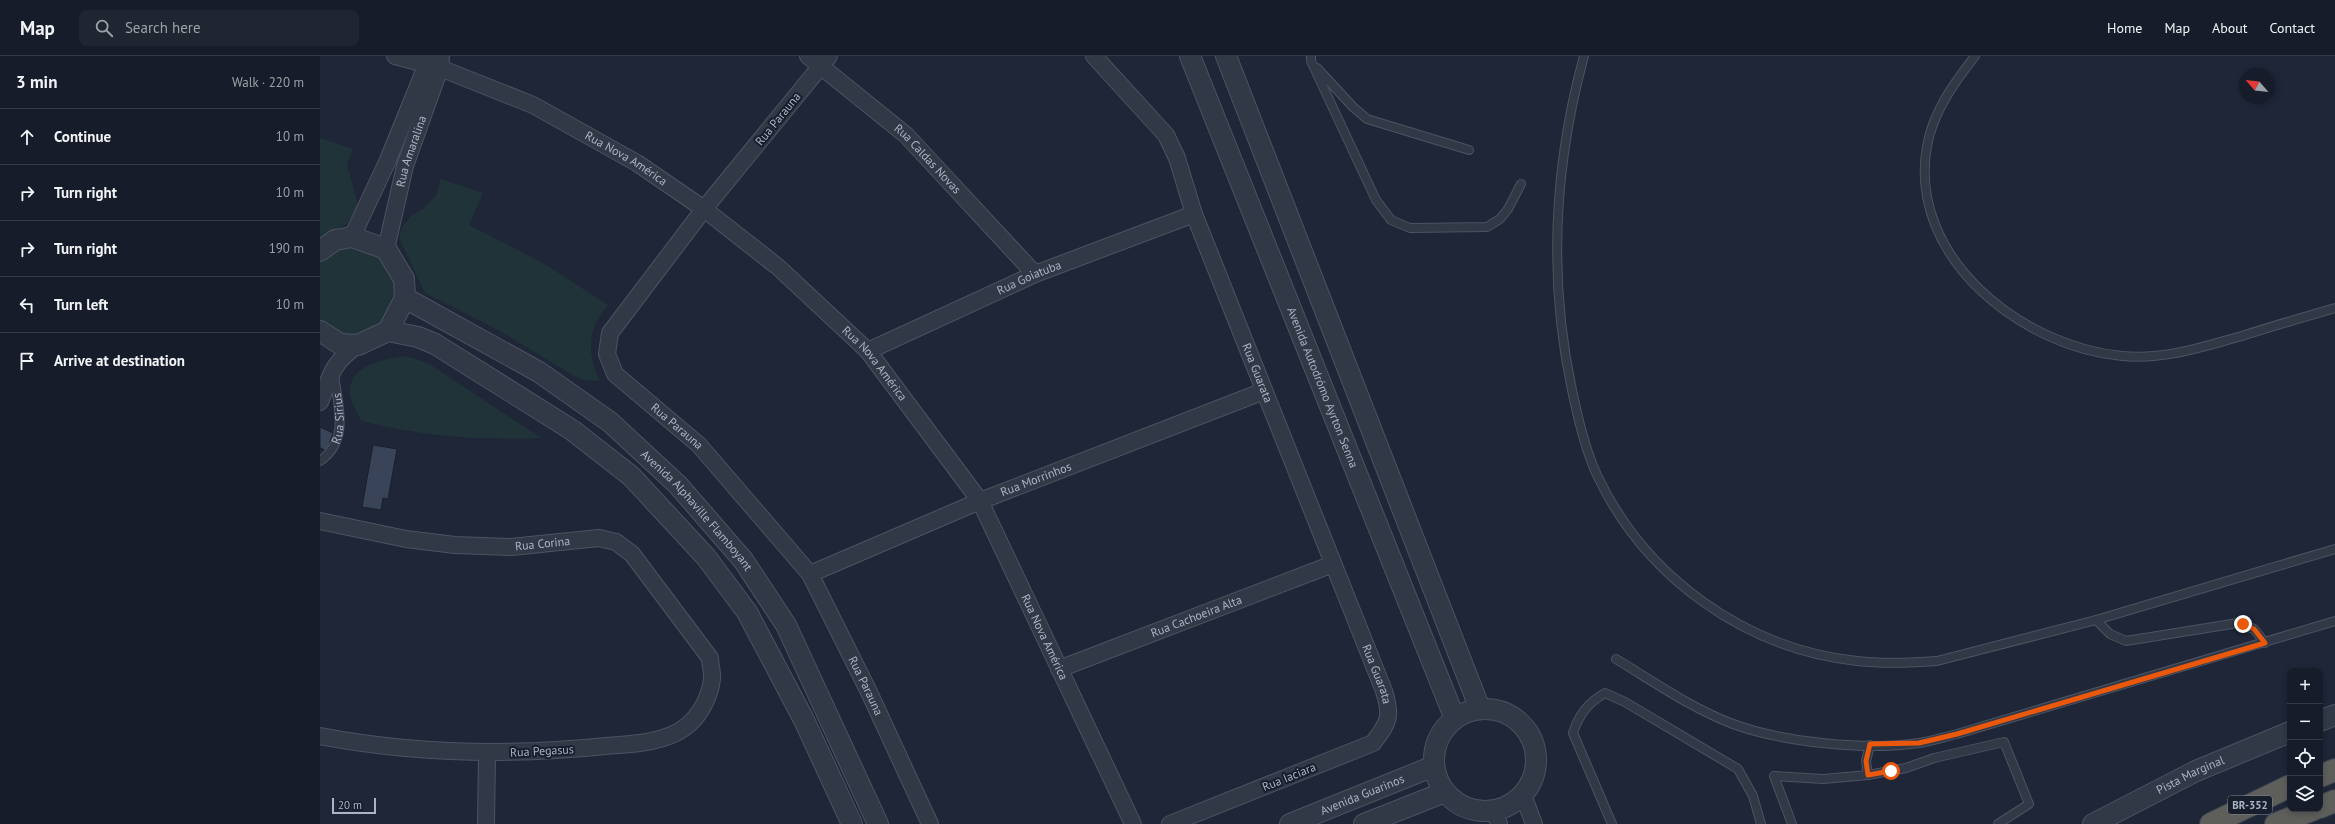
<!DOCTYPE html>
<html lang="en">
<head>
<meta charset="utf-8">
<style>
	:root { --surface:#161c29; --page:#1f2531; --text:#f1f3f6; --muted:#9ea1a8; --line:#353a46 }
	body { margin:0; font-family:"PT Sans",sans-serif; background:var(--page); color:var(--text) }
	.controls { position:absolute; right:12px; bottom:12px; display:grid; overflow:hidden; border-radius:8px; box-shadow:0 2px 6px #0003 }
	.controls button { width:36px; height:36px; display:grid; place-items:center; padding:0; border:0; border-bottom:1px solid var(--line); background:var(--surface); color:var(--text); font:20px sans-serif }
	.compass { position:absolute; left:1919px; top:12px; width:36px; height:36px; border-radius:50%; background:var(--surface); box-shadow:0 2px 6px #0003; rotate:298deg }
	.scale { position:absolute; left:12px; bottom:10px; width:44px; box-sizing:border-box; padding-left:4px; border:2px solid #abb3c5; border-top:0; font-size:11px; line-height:14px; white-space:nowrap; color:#abb3c5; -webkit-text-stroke:3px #171e2c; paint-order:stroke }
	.stop { position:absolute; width:12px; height:12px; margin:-9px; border:3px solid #ea580c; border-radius:50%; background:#fff }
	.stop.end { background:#ea580c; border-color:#fff; box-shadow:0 1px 4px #0008 }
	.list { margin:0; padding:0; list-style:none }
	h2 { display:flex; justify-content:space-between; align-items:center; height:52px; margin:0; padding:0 16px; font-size:17px }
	h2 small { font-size:13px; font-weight:400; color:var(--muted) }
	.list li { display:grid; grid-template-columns:26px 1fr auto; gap:12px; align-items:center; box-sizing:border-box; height:56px; padding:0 16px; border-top:1px solid var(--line) }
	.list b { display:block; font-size:15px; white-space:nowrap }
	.list em { font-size:13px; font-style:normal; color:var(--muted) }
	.icon { flex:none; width:22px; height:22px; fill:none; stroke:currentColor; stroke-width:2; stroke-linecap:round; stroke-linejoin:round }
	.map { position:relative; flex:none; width:2015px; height:768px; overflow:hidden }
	header { display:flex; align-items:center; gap:24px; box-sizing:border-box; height:56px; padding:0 20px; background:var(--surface); border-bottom:1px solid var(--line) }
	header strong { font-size:19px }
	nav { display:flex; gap:22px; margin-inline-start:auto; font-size:14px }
	.search { width:280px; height:36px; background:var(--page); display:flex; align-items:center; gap:10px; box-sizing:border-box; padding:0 14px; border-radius:8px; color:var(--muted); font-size:15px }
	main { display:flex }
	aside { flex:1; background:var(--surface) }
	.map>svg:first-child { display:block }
	.green { fill:#203338 }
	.building { fill:#3a4458; stroke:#19202e }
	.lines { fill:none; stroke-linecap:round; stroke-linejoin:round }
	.service-casing { stroke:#4c5363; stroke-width:10 }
	.minor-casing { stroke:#4c5363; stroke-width:18 }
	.tertiary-casing { stroke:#4c5363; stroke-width:22 }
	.trunk-casing { stroke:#39404f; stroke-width:24 }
	.service { stroke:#313947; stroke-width:8 }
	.minor { stroke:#313947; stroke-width:16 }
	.tertiary { stroke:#313947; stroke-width:20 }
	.trunk { stroke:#5e5e5b; stroke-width:22 }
	.route { stroke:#ea580c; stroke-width:5 }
	.labels { text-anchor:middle; stroke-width:4; stroke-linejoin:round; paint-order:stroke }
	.shield { fill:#171e2c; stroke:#7f8697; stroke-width:1 }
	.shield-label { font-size:11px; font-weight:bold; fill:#abb3c5 }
	.street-label { font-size:12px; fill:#abb3c5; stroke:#171e2c }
</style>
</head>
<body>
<header>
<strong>Map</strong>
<div class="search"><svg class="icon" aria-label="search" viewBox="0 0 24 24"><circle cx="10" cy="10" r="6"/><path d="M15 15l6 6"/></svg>Search here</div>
<nav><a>Home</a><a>Map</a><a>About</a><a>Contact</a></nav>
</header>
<main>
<aside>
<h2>3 min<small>Walk · 220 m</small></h2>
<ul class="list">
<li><svg class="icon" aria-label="ahead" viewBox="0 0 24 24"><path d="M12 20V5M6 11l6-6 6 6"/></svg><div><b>Continue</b></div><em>10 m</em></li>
<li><svg class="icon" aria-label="right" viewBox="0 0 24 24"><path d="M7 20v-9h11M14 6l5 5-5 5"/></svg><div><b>Turn right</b></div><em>10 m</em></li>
<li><svg class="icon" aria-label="right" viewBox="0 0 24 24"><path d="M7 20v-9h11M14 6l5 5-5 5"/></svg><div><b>Turn right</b></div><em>190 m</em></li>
<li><svg class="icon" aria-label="left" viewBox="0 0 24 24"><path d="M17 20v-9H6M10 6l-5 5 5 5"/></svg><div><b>Turn left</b></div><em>10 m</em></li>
<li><svg class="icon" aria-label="arrive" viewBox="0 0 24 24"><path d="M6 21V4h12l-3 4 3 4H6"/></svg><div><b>Arrive at destination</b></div></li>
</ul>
</aside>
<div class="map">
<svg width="2015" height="768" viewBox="0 0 2015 768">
	<rect width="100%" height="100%" fill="#1e2637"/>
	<g class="green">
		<polygon points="0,82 33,93 27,108 38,149 27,168 0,180"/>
		<path d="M121,123l42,14 -14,32 76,39 63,41c-20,22 -22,49 -8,76l-16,-1 -10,-4 -76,-46 -73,-37 -26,-55 3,-11 10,-12 11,-6 13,-14z"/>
		<polygon points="32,189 52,193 79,223 71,264 36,283 0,269 0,204 12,194"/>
		<path d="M86,300l22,7 113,75c-64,2 -117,-1 -180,-17 -3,-8 -10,-18 -11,-26 -3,-30 34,-36 56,-39z"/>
	</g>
	<g class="building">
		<polygon points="0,371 13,377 7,395 0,392"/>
		<polygon points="53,389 77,393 68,443 63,442 61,454 42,451"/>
	</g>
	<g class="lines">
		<defs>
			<g id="service">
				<polyline points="991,0 991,5 1056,144 1071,164 1090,172 1167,171 1180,163 1188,153 1201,128"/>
				<path d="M1264,0c-30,110 -36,222 -12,334 6,28 13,59 25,85 48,102 148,174 260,186 27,3 53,2 80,0l159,-41 239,-71"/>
				<path d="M1655,0c-21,27 -42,56 -48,90 -20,111 95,201 195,210 43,4 80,-9 120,-20 31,-10 62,-19 93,-28"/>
				<polyline points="997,12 1033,51 1047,63 1149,94"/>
				<path id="s1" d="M0,405c30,-21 18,-55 14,-86"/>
				<polyline points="1776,564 1790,578 1806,585 1918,567 1934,573 1945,587"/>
				<path d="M1296,603c38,23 75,49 117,65 49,18 133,27 186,19 12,-2 25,-6 38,-9l378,-113"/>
				<polyline points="1548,719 1546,705 1550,689"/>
				<path d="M1292,768l-39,-91c6,-19 15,-30 32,-40l20,9 113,67 15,27 8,28"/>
				<polyline points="1472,768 1454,720 1503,723 1548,719 1586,712 1614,702 1684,686 1709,748 1678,768"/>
			</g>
			<g id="minor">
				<path id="s2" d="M75,0l45,12 93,37 104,58 67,46 74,58 90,84 112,150 153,323"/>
				<path id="s3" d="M488,0l98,79 129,139"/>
				<path id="s4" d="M509,0l-125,153 -94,124 -3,21 8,20 84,71 111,129 58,116 62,134"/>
				<path id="s5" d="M774,0l72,79 11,23 17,56 190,477c8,26 5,31 -11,52l-203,81"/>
				<polyline points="32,181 68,104 107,8 113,1"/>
				<path id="s6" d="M66,193l19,-83 35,-98 1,-12"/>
				<path id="s7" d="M548,295l167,-77 159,-60"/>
				<path d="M0,346c11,-28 13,-40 38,-57"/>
				<path id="s8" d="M0,465l86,18 49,6 56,2 88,-9 17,4 16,12 78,104c0,7 3,15 2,21 -2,18 -13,39 -28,49 -20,15 -54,16 -78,18 -96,10 -191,8 -286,-10"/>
				<path id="s9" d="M490,518l170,-73 284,-110"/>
				<path id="s10" d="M739,613l274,-105"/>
				<polyline points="1203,739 1214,768"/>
				<polyline points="1174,755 1179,768"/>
				<polyline points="166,768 167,698"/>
			</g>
			<g id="tertiary">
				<path id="s11" d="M870,0l265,663"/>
				<polyline points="906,0 1160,653"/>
				<polyline points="0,195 15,184 32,181 66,193 84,223 85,242 68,275 38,289 20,288 0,275"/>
				<path id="s12" d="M85,242l134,74 71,50 68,63 65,75 43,65 92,199"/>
				<polyline points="68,275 98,281 115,288 252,374 311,420 386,501 427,556 484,664 532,768"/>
				<circle cx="1165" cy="704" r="51"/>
				<polyline points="2000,665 2015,659"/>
				<path id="s13" d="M970,768l144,-58"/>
				<polyline points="1044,768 1125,736"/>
				<path id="s14" d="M1773,768l103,-53 94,-39"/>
			</g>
			<g id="trunk">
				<polyline points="2000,720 2015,714"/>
				<polyline points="2000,751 2015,745"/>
				<polyline points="1891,768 1970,730"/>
				<polyline points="1956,768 1994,753"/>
			</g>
		</defs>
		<use href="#service" class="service-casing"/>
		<use href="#minor" class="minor-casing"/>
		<use href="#tertiary" class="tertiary-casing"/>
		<use href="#trunk" class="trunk-casing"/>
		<use href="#service" class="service"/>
		<use href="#minor" class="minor"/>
		<use href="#tertiary" class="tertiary"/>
		<use href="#trunk" class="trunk"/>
	</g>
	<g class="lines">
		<polyline class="route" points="1571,715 1548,719 1546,705 1550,688 1599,687 1637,678 1945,587 1934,573 1923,568"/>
	</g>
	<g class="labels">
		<rect class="shield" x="1908" y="740" width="44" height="18" rx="3"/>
		<g class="shield-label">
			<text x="1930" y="753">BR-352</text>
		</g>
		<g class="street-label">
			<text transform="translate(458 63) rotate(-51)" y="4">Rua Parauna</text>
			<text dy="4" stroke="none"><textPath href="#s6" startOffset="101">Rua Amaralina</textPath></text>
			<text dy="4" stroke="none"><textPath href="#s2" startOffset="254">Rua Nova América</textPath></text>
			<text dy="4" stroke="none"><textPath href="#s3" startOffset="158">Rua Caldas Novas</textPath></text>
			<text dy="4" stroke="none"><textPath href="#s7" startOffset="177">Rua Goiatuba</textPath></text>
			<text dy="4" stroke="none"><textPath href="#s2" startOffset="578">Rua Nova América</textPath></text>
			<text dy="4" stroke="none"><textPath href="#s5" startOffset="362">Rua Guarata</textPath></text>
			<text dy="4" stroke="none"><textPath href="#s11" startOffset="357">Avenida Autodrómo Ayrton Senna</textPath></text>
			<text dy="4" stroke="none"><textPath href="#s1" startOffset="49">Rua Sirius</textPath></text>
			<text dy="4" stroke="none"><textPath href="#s4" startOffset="477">Rua Parauna</textPath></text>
			<text dy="4" stroke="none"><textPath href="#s9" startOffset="245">Rua Morrinhos</textPath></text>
			<text dy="4" stroke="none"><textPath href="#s12" startOffset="364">Avenida Alphaville Flamboyant</textPath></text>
			<text dy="4" stroke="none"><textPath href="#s8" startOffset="225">Rua Corina</textPath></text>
			<text dy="4" stroke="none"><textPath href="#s10" startOffset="147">Rua Cachoeira Alta</textPath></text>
			<text dy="4" stroke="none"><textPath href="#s2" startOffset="902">Rua Nova América</textPath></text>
			<text dy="4" stroke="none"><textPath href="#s5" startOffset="686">Rua Guarata</textPath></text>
			<text dy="4" stroke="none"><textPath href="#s4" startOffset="801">Rua Parauna</textPath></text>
			<text transform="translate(222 695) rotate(-3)" y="4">Rua Pegasus</text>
			<text dy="4" stroke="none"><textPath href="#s14" startOffset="109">Pista Marginal</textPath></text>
			<text transform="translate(969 721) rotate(-22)" y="4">Rua Iaciara</text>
			<text dy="4" stroke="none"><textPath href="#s13" startOffset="78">Avenida Guarinos</textPath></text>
		</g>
	</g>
</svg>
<div class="controls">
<button>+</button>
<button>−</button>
<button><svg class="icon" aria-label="locate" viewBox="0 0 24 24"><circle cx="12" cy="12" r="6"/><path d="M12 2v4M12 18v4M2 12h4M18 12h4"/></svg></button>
<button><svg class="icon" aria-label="layers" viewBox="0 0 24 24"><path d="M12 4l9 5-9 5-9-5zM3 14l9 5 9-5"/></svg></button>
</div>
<svg class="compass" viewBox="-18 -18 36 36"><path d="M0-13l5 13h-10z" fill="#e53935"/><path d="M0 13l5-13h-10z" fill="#9ea1a8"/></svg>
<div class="scale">20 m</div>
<div class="stop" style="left:1571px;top:715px"></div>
<div class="stop end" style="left:1923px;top:568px"></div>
</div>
</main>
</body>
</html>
